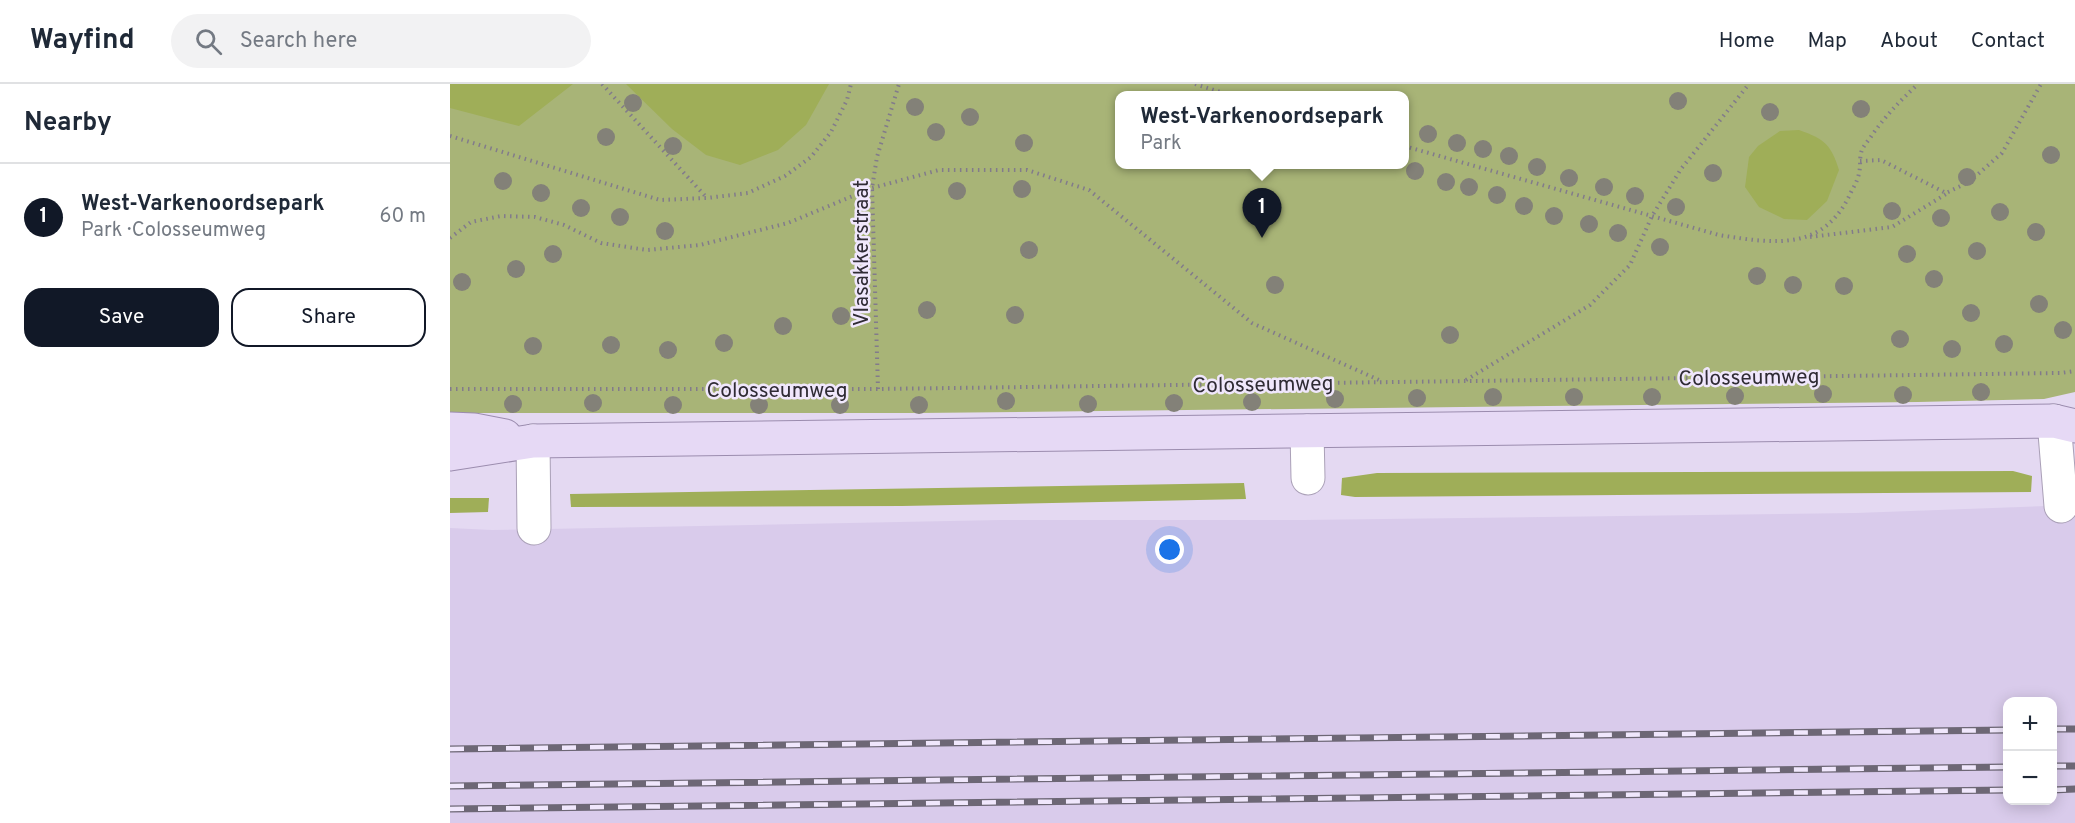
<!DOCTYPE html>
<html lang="en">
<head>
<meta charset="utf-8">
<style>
	:root { --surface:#fff; --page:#f2f2f3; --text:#1f2937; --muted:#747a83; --line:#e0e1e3; --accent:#111827 }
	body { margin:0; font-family:Overpass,sans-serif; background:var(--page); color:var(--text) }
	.controls { position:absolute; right:18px; bottom:18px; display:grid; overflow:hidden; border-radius:12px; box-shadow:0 3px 15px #0003 }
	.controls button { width:54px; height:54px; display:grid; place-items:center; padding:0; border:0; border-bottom:2px solid var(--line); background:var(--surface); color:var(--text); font:30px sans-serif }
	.you { position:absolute; left:720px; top:466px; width:21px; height:21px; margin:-15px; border:4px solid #fff; border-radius:50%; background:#1a73e8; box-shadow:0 0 0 9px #1a73e833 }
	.badge { display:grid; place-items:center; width:39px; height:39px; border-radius:50%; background:var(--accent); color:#fff; font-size:20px; font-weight:700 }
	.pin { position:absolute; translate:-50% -50px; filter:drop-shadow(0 2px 3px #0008) }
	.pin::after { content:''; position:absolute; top:32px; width:21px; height:18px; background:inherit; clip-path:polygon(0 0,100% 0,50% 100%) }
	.popup { position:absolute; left:665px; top:7px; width:294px; height:78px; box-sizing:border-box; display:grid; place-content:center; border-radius:12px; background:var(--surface); filter:drop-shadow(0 2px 4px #0005); font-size:20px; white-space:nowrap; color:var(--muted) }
	.popup b { font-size:22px; color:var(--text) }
	.popup::after { content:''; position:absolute; left:50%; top:100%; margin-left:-12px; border:12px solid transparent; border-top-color:var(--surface) }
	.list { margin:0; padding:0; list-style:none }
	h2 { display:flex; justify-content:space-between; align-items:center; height:78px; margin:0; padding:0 24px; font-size:26px }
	h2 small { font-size:20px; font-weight:400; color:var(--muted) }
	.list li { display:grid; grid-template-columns:39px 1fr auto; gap:18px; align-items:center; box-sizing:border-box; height:108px; padding:0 24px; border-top:2px solid var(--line) }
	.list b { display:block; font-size:22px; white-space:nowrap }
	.list p { margin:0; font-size:20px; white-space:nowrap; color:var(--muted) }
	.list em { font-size:20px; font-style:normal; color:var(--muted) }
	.actions { display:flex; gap:12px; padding:18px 24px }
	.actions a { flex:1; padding:14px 0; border:2px solid var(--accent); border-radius:18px; text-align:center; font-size:21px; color:var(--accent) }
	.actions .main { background:var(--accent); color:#fff }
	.icon { flex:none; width:33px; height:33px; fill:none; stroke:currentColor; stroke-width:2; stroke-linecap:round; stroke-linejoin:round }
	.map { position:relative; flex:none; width:1625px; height:739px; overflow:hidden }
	header { display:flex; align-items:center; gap:36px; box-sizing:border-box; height:84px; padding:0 30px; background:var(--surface); border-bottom:2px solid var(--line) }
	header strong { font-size:28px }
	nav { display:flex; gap:33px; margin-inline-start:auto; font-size:21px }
	.search { width:420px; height:54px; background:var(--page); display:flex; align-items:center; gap:15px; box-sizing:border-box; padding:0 21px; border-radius:33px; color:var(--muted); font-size:22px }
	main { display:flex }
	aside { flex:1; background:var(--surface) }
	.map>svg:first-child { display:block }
	.built { fill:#d9cbeb; fill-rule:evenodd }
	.green { fill:#a8b477; fill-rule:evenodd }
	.water { fill:#9fae58 }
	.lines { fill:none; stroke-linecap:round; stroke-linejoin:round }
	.minor-casing { stroke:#aaa0b7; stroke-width:35 }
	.major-casing { stroke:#9b8cae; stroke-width:35 }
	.path { stroke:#827b8b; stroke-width:4; stroke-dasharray:1.5 4.5; stroke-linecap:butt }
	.minor { stroke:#fff; stroke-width:33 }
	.major { stroke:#e6d9f5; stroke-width:33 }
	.rail-casing { stroke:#6d6775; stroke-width:7 }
	.rail { stroke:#f0e7fc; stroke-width:4.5; stroke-dasharray:14; stroke-linecap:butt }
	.tree { fill:#838178 }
	.labels { text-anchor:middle; stroke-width:5; stroke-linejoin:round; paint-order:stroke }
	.street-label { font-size:21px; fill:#2f2b34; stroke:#f0e7fc }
</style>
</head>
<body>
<header>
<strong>Wayfind</strong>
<div class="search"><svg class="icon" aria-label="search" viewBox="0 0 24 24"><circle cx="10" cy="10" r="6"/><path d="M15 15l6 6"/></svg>Search here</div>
<nav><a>Home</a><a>Map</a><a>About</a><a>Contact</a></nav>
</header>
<main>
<aside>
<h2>Nearby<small></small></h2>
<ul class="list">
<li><span class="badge">1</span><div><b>West-Varkenoordsepark</b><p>Park · Colosseumweg</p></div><em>60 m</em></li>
</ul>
<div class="actions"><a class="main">Save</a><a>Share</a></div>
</aside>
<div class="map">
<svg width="1625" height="739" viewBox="0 0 1625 739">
	<rect width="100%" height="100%" fill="#e4d9f2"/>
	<path class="built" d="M1625,421v318h-1625v-295l42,2 508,-10h303l553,-7zM1558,618h44v98h-44z"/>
	<path class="green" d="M0,0h1625v308l-31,7 -126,3 -1000,11h-468zM670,12h284v68h-284z"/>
	<g class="water">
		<polygon points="0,0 123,0 69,42 0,24"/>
		<polygon points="176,0 379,0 356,41 328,66 290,81 256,71 222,45"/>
		<path d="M1349,46c26,9 32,15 40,40l-12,31 -20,19 -23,-1 -25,-12 -14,-20 4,-30 9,-11 22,-15z"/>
		<polygon points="1563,387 1582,392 1581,408 905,413 891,411 892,394 927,389"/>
		<polygon points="794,399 796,415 452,422 121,423 120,410"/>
		<polygon points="0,414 39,414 38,428 0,429"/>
	</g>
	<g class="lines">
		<defs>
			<g id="minor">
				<polyline points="1604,337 1611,422"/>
				<polyline points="857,347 858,394"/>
				<polyline points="83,357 84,444"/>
			</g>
			<g id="major">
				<polyline points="0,345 24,346 55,352"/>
				<polyline points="0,370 83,357 1604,337 1625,342"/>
			</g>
		</defs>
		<use href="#minor" class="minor-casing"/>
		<use href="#major" class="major-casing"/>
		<g class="path">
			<polyline points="152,0 257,114"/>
			<polyline points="745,0 783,12"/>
			<polyline points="0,52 210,116 257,114 298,109 335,92 361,73 381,48 397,16 401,0"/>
			<path d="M954,62l315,89c57,9 106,17 133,-45 3,-5 6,-11 7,-17 2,-7 0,-16 3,-23 2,-5 7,-10 10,-15 16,-22 27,-33 46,-51"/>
			<polyline points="1410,77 1431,76 1496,109 1519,98 1552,69 1591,0"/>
			<polyline points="1360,153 1442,143 1496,110"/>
			<polyline points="0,154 21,138 51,132 85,133 114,141 151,159 197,166 250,161 338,139 422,104 489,86 577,86 639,106 802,239 929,296"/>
			<polyline points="1016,296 1140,221 1180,181 1202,132 1231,85 1299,0"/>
			<polyline points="0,305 428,305 1611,289 1625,287"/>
			<polyline points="428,305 422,104 427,73 449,0"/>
		</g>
		<use href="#minor" class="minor"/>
		<use href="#major" class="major"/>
		<defs>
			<g id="rail">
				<polyline points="1602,645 1625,645"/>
				<polyline points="0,665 1558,646"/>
				<polyline points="1602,682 1625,682"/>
				<polyline points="0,702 1558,683"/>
				<polyline points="1602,706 1625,705"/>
				<polyline points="0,725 1558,706"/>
			</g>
		</defs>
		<use href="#rail" class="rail-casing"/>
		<use href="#rail" class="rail"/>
	</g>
	<g class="tree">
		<circle cx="1228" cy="17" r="9"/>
		<circle cx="183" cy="19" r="9"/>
		<circle cx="465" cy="23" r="9"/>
		<circle cx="1411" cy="25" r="9"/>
		<circle cx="1320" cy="28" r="9"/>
		<circle cx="520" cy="33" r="9"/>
		<circle cx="486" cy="48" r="9"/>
		<circle cx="978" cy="50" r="9"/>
		<circle cx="156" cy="53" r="9"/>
		<circle cx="574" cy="59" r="9"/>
		<circle cx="1007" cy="59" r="9"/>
		<circle cx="223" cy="62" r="9"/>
		<circle cx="1033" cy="65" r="9"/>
		<circle cx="1601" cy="71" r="9"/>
		<circle cx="1059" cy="72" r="9"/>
		<circle cx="1087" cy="83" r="9"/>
		<circle cx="965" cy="87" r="9"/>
		<circle cx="1263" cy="89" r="9"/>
		<circle cx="1517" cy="93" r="9"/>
		<circle cx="1119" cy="94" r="9"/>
		<circle cx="53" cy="97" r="9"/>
		<circle cx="996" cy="98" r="9"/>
		<circle cx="1019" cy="103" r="9"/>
		<circle cx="1154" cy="103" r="9"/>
		<circle cx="572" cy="105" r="9"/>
		<circle cx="507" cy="107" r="9"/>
		<circle cx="91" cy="109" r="9"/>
		<circle cx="1047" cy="111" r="9"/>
		<circle cx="1185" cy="112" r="9"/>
		<circle cx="1074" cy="122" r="9"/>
		<circle cx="1226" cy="123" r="9"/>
		<circle cx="131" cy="124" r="9"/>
		<circle cx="1442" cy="127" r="9"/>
		<circle cx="1550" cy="128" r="9"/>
		<circle cx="1104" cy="132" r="9"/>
		<circle cx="170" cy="133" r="9"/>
		<circle cx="1491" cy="134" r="9"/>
		<circle cx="1139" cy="140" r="9"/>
		<circle cx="215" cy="147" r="9"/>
		<circle cx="1586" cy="148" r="9"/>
		<circle cx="1168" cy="149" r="9"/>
		<circle cx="1210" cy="163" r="9"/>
		<circle cx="579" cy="166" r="9"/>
		<circle cx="1527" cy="167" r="9"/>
		<circle cx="103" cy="170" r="9"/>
		<circle cx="1457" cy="170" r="9"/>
		<circle cx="66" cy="185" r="9"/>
		<circle cx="1307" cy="192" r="9"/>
		<circle cx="1484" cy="195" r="9"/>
		<circle cx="12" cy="198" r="9"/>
		<circle cx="825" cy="201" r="9"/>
		<circle cx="1343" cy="201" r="9"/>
		<circle cx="1394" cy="202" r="9"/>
		<circle cx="1589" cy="220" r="9"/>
		<circle cx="477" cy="226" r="9"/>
		<circle cx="1521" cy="229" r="9"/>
		<circle cx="565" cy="231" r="9"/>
		<circle cx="391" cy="232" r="9"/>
		<circle cx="333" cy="242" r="9"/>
		<circle cx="1613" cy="246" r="9"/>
		<circle cx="1000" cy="251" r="9"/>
		<circle cx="1450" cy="255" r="9"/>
		<circle cx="274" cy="259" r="9"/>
		<circle cx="1554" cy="260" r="9"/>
		<circle cx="161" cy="261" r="9"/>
		<circle cx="83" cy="262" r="9"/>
		<circle cx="1502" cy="265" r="9"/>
		<circle cx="218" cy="266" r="9"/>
		<circle cx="1531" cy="308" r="9"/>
		<circle cx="1373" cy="310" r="9"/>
		<circle cx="1453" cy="311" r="9"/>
		<circle cx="1285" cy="312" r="9"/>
		<circle cx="1043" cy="313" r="9"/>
		<circle cx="1124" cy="313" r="9"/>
		<circle cx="1202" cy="313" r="9"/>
		<circle cx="967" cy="314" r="9"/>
		<circle cx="885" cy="315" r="9"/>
		<circle cx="556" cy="317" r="9"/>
		<circle cx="802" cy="318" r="9"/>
		<circle cx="143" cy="319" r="9"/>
		<circle cx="724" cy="319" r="9"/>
		<circle cx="63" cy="320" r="9"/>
		<circle cx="638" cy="320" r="9"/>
		<circle cx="223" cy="321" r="9"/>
		<circle cx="309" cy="321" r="9"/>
		<circle cx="390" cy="321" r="9"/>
		<circle cx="469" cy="321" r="9"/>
	</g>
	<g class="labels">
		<g class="street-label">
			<text transform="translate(411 169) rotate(-90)" y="7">Vlasakkerstraat</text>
			<text transform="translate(1299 293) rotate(-1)" y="7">Colosseumweg</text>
			<text transform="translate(813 300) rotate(-1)" y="7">Colosseumweg</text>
			<text x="327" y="313">Colosseumweg</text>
		</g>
	</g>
</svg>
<div class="controls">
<button>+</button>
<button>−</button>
</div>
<div class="you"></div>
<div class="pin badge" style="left:812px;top:154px">1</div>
<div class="popup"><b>West-Varkenoordsepark</b>Park</div>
</div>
</main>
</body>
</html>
